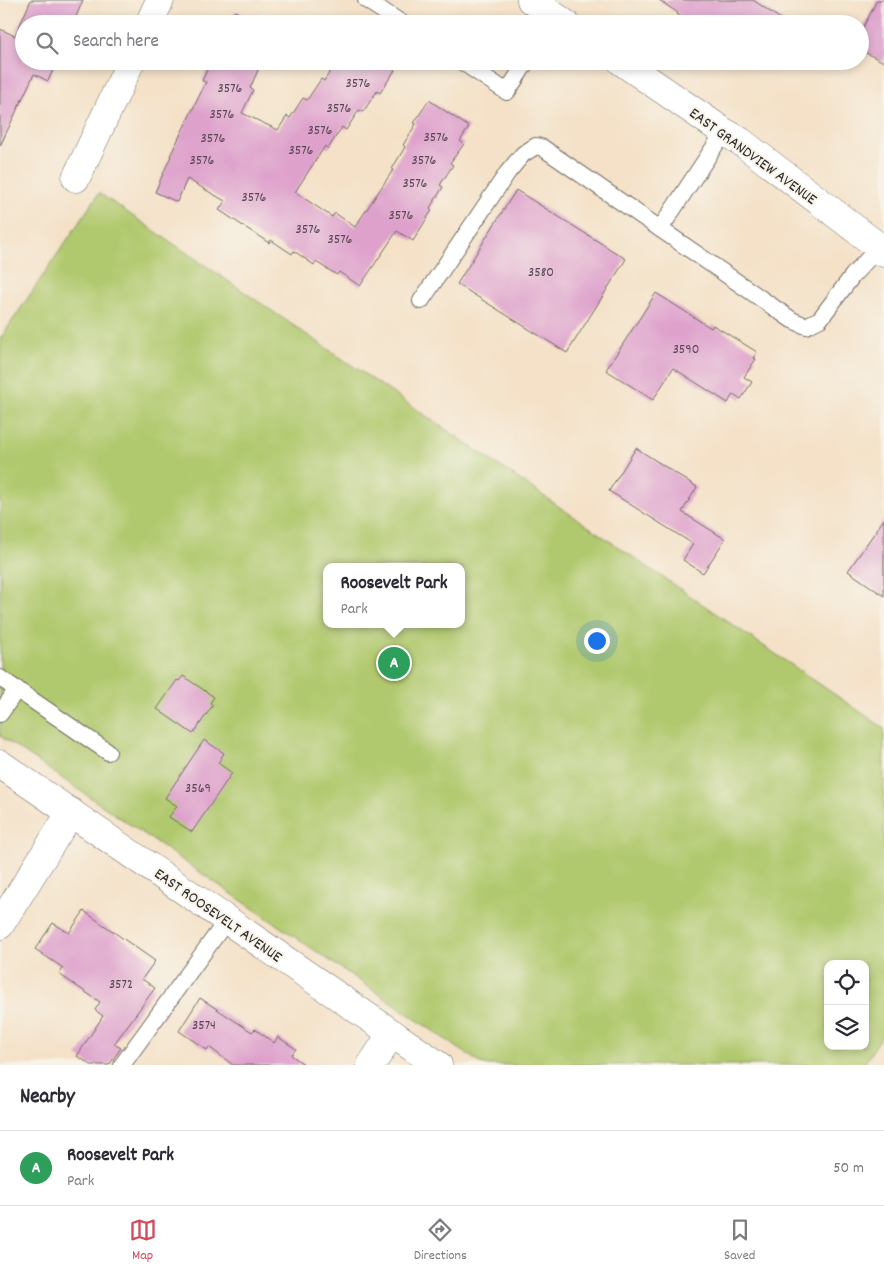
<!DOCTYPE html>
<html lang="en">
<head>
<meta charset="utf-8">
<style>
	:root { --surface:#fff; --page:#f7f7f7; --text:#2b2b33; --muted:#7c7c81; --line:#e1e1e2; --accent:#d1495b }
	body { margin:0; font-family:Dekko,sans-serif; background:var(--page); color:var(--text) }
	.controls { position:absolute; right:15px; bottom:15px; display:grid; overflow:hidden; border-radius:10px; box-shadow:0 2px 8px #0003 }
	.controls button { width:45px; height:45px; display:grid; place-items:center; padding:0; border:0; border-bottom:1px solid var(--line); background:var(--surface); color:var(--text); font:25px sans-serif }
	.you { position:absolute; left:596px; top:640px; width:18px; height:18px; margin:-12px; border:4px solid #fff; border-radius:50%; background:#1a73e8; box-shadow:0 0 0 8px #1a73e833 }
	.badge { display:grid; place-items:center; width:32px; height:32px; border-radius:50%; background:var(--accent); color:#fff; font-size:16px; font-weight:700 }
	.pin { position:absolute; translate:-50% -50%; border:2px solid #fff; box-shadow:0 1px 5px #0006 }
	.popup { position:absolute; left:323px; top:563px; width:142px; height:65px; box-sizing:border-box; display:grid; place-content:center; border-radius:10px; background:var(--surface); filter:drop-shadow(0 1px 4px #0005); font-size:16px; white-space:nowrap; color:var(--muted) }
	.popup b { font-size:19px; color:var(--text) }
	.popup::after { content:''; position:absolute; left:50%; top:100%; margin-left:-10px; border:10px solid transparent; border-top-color:var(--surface) }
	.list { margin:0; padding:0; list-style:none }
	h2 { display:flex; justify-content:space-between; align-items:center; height:65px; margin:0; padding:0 20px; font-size:21px }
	h2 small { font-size:16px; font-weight:400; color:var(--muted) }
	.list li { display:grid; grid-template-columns:32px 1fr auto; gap:15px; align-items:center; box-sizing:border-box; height:75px; padding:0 20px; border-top:1px solid var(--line) }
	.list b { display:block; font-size:19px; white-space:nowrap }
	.list p { margin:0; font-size:16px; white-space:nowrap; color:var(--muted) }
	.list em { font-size:16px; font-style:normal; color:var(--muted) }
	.icon { flex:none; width:28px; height:28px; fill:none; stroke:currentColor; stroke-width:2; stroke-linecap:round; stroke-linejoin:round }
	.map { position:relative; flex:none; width:884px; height:1065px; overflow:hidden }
	.search { position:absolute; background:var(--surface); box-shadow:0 2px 8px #0003; left:15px; right:15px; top:15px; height:55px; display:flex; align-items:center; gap:12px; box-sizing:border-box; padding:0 18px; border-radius:28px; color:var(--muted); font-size:19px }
	.sheet { height:140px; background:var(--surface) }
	nav { display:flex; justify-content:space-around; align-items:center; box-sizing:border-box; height:70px; border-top:1px solid var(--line); background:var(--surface); font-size:14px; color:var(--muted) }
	nav a { display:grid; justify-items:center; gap:2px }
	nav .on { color:var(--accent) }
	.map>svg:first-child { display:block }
	.green { fill:#b1c96e; stroke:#6e7a4c; fill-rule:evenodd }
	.building { fill:#dea1cc }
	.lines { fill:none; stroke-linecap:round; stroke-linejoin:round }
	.service-casing { stroke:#716b62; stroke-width:18 }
	.minor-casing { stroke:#716b62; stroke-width:29 }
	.tertiary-casing { stroke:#716b62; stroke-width:29 }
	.service { stroke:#fff; stroke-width:16 }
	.minor { stroke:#fff; stroke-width:28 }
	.tertiary { stroke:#fff; stroke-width:28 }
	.labels { text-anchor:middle; stroke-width:4; stroke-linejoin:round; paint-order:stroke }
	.number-label { font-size:14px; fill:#584853 }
	.street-label { font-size:16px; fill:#2b2b2b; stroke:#f7f3e8 }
</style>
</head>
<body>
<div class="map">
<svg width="884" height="1065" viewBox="0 0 884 1065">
	<rect width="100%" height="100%" fill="#f7f3e8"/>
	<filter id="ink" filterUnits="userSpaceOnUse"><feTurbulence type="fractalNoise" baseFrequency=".02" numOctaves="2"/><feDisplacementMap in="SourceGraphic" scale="10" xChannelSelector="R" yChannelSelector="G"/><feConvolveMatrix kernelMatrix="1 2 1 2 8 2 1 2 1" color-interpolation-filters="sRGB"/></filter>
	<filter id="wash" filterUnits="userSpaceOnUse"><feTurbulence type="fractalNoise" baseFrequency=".0096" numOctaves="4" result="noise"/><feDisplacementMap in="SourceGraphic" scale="20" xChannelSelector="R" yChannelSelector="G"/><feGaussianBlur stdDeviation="1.12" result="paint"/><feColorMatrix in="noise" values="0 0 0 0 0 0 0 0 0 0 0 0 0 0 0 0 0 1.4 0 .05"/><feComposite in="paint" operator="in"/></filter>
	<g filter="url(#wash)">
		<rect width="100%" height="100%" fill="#f4e1c7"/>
		<path class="green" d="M99,193l785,535v305l-21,32h-380l-483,-329v-397zM326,567h136v57h-136zM828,964h37v82h-37z"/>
		<g id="blocks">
			<g class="building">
				<polygon points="31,0 83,0 73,24 24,24 24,61 57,61 48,81 34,74 0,146 0,29 15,36"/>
				<polygon points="659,0 753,0 788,24 691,24 677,14 678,13"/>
				<polygon points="877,0 884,0 884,62 860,50 860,34"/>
				<polygon points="235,11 262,24 229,24"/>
				<polygon points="211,61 258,61 256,66 259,68 250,88 253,90 242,113 278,130 287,116 290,118 303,98 307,100 321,79 324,81 337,61 382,61 395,70 380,93 377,91 363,112 359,110 346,130 342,127 328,149 325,146 295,192 332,217 335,213 355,227 393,170 392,169 405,147 403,145 416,124 414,123 429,100 469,127 460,141 464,144 450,163 453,165 440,185 443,187 430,208 432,210 413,241 397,231 360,286 339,272 337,275 316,262 314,265 294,251 292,254 271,240 269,243 219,210 225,201 187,179 177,202 155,192 171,156 170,156 206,82 202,81"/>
				<polygon points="516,190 626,259 567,353 457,284"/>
				<polygon points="656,293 711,328 713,325 757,352 753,358 756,359 744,377 752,382 741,399 733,394 728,403 673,368 653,400 606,370"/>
				<polygon points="636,448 697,487 682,512 725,539 703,573 683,560 693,544 609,491"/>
				<polygon points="884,519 884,596 848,571"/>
				<polygon points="183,676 214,697 210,703 213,705 193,734 157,709 177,680 179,681"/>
				<polygon points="204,740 224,753 218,763 232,773 192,832 169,817 177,806 165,798"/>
				<polygon points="84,911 155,961 142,979 155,988 114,1044 121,1048 109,1065 91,1065 77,1056 103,1016 95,1010 100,1002 59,974 63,968 35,949 53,923 69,933"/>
				<polygon points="200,998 252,1032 255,1029 274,1043 278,1037 296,1049 291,1055 305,1065 233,1065 209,1047 207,1050 179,1031"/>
			</g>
		</g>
	</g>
	<g filter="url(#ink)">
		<use href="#blocks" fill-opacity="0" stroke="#716b62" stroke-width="1"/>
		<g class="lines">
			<defs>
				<g id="service">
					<polyline points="366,0 403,24"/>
					<polyline points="461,61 507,92 527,61"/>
					<polyline points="660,229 724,132"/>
					<polyline points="421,301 508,172 523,154 536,146 543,148 792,320 806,326 820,319 853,275 879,247"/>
					<polyline points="0,678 108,752"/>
					<polyline points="0,714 17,689"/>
					<polyline points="122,1065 227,920"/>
				</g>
				<g id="minor">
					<polyline points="531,0 566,24"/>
					<polyline points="149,24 160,0"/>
					<polyline points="621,61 724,132 740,141 879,247 884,253"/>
					<polyline points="76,178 131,61"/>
					<polyline points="0,925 71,812"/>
					<polyline points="371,1065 392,1033"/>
				</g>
				<polyline id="tertiary" points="0,764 438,1065"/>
			</defs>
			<use href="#service" class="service-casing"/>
			<use href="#minor" class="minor-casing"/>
			<use href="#tertiary" class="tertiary-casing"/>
			<use href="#service" class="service"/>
			<use href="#minor" class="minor"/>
			<use href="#tertiary" class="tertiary"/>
		</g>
	</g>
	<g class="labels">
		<g class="number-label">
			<text x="358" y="87">3576</text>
			<text x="230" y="92">3576</text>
			<text x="339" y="112">3576</text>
			<text x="222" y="118">3576</text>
			<text x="320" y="134">3576</text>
			<text x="436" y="141">3576</text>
			<text x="213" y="142">3576</text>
			<text x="301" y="154">3576</text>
			<text x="202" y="164">3576</text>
			<text x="424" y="164">3576</text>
			<text x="415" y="187">3576</text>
			<text x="254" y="201">3576</text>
			<text x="401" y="219">3576</text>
			<text x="308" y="233">3576</text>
			<text x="340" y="243">3576</text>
			<text x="541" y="276">3580</text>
			<text x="686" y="353">3590</text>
			<text x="198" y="792">3569</text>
			<text x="121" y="988">3572</text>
			<text x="204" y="1029">3574</text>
		</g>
		<g class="street-label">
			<text transform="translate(754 155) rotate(36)" y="6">EAST GRANDVIEW AVENUE</text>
			<text transform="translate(219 914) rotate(35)" y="6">EAST ROOSEVELT AVENUE</text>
		</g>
	</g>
</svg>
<div class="controls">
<button><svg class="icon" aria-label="locate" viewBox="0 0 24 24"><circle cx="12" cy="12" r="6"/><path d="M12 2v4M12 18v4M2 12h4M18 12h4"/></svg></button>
<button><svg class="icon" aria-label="layers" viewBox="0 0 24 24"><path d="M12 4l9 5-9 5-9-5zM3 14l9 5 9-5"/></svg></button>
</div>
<div class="you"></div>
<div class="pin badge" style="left:394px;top:663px;background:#2e9e5b">A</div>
<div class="popup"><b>Roosevelt Park</b>Park</div>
<div class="search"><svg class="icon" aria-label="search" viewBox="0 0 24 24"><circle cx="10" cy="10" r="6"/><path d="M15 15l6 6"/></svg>Search here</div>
</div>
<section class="sheet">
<h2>Nearby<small></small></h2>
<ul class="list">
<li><span class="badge" style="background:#2e9e5b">A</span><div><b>Roosevelt Park</b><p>Park</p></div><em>50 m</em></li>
</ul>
</section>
<nav>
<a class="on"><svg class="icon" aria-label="map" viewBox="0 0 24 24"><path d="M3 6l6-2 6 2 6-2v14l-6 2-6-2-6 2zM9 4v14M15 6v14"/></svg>Map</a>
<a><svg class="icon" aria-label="directions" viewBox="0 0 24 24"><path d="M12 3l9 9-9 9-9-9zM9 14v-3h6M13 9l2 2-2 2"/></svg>Directions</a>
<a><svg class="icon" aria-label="saved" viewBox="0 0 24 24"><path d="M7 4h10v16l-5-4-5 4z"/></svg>Saved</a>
</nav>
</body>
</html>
